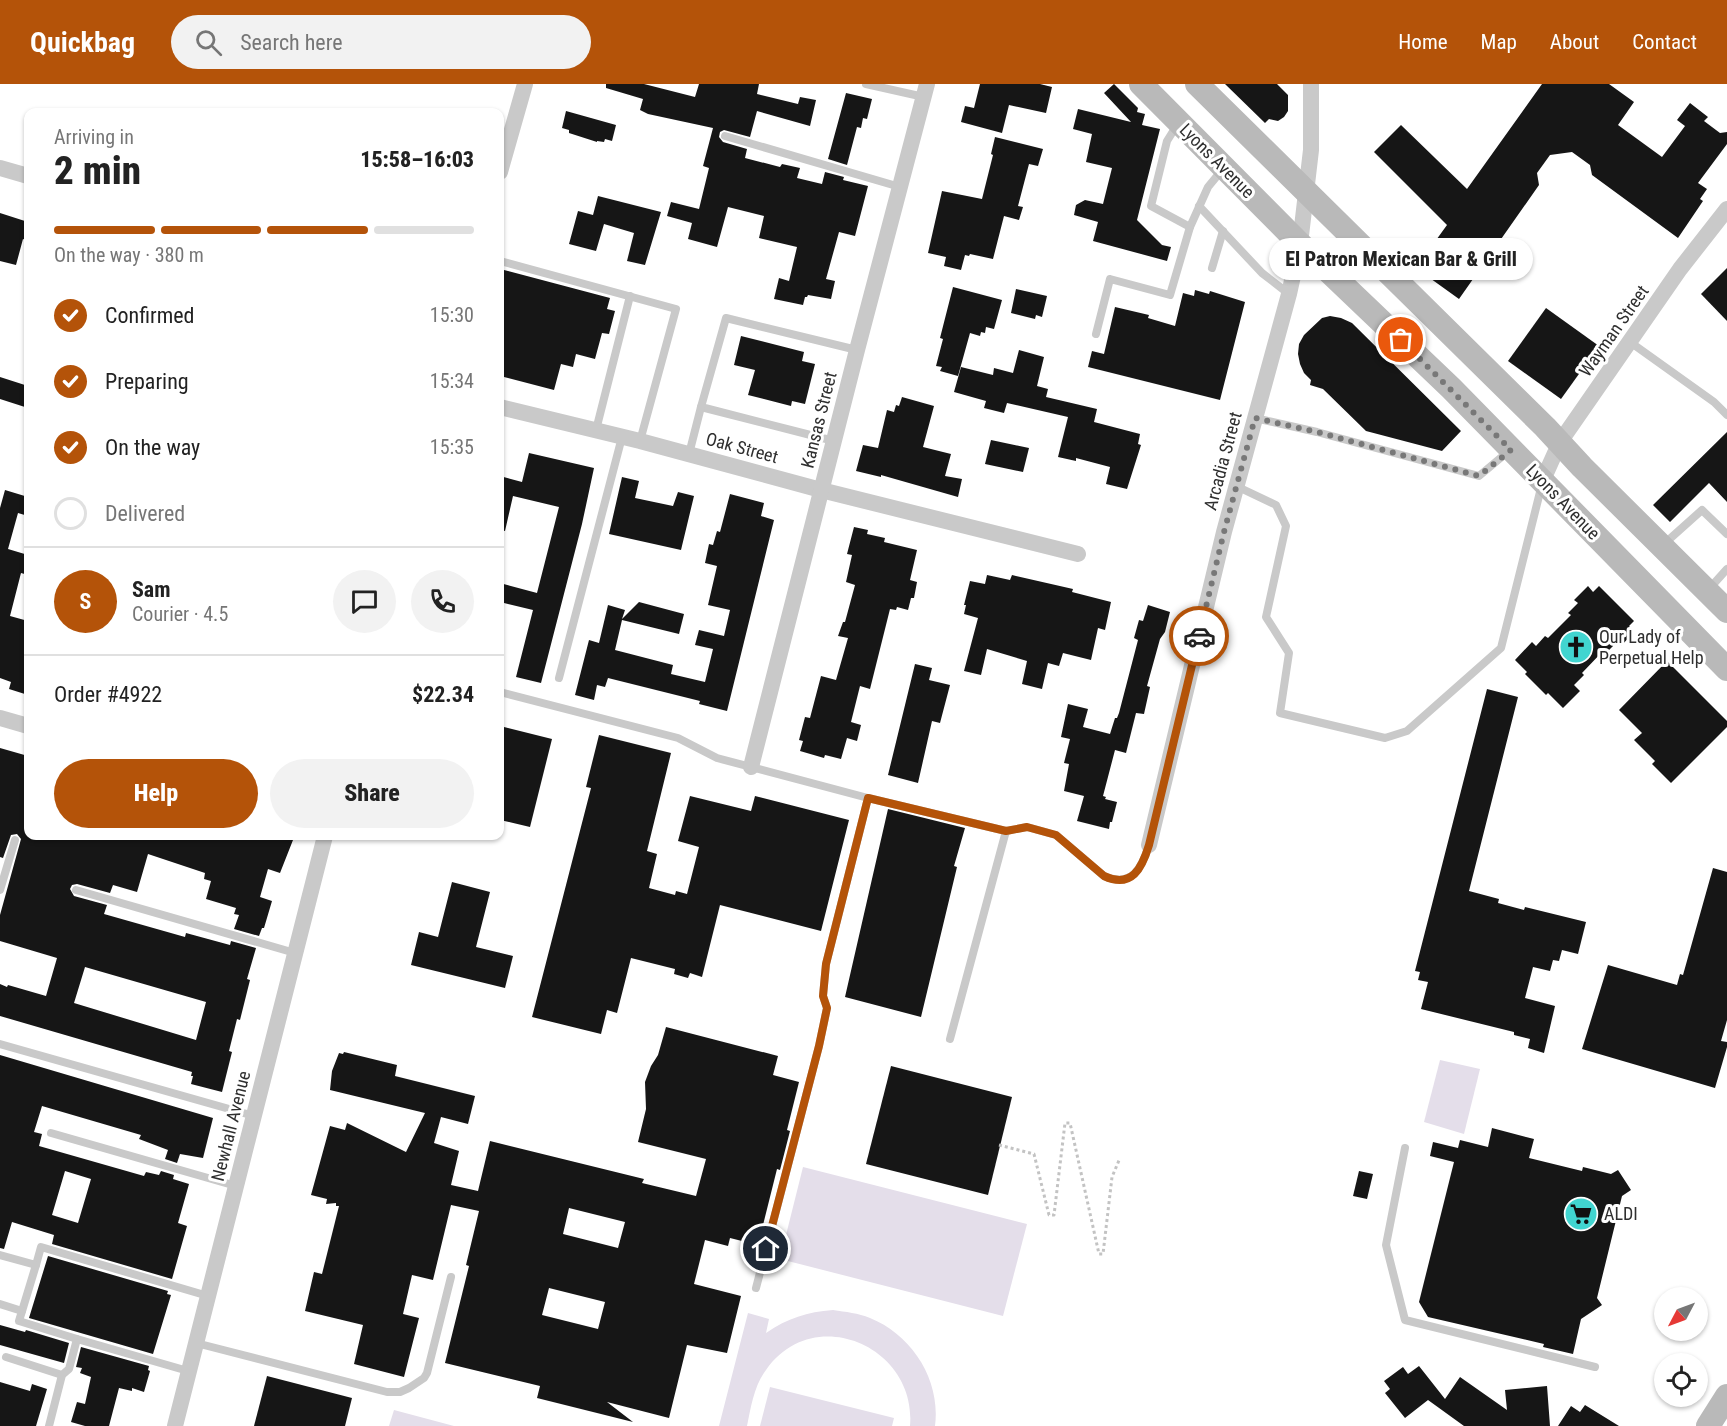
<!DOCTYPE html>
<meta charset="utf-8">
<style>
:root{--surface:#fff;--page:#f2f2f2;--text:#222;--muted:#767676;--line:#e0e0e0;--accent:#b45309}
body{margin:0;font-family:"Roboto Condensed",sans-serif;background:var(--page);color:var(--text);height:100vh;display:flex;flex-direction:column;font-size:22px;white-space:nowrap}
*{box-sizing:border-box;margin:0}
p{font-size:20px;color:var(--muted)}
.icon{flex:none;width:33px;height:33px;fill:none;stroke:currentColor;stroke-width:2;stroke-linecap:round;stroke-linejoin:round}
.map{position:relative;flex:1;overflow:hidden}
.details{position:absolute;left:24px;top:24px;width:480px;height:732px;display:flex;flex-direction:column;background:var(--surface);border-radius:12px;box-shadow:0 2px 4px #0004}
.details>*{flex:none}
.needle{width:39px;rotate:229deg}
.controls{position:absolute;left:1654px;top:1203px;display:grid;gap:12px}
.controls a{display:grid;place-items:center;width:54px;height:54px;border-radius:50%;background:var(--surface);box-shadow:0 2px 4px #0004;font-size:30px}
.pin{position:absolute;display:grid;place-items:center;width:51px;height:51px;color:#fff;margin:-26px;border:3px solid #fff;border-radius:50%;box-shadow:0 2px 6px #0007}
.courier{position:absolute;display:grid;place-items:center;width:60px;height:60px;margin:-30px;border:4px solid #b45309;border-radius:50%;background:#fff;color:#222;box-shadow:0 2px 8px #0007}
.bubble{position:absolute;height:42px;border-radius:21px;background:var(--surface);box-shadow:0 2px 4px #0004;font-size:20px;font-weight:800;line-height:42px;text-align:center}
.overview em{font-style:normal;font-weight:800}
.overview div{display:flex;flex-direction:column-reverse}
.overview{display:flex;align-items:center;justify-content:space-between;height:102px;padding:0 30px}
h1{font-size:39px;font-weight:800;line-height:45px}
.bar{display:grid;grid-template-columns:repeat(4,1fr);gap:9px 6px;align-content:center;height:72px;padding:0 30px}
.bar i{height:8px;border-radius:4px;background:var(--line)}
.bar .current{background:var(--accent)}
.bar p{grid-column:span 4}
.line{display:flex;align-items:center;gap:15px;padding:0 30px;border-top:2px solid var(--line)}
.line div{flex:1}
.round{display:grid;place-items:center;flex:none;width:63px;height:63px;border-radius:32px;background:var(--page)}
ol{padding:0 30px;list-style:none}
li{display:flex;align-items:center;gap:18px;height:66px}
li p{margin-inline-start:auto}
li .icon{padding:6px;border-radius:50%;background:var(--accent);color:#fff;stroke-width:4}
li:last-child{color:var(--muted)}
li i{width:33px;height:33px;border:3px solid var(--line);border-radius:50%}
.cta{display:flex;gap:12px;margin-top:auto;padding:12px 30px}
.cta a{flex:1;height:69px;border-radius:36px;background:var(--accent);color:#fff;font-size:24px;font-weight:800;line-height:69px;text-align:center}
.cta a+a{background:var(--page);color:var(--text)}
header{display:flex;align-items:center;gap:36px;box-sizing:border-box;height:84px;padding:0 30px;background:var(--accent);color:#fff}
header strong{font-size:28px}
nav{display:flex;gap:33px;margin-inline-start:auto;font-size:21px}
.search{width:420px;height:54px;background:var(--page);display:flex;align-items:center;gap:15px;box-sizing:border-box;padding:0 21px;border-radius:33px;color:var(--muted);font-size:22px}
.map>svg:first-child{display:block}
.green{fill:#e4deea}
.building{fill:#161616;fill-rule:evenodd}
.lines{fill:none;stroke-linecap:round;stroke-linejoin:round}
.path{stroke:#c3c3c3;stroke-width:3;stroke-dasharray:3 3;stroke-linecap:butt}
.lane{stroke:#c9c9c9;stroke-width:8}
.street{stroke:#c9c9c9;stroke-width:16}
.secondary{stroke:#b9b9b9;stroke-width:24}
.done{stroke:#787878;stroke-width:6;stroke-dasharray:0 10.8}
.route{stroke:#b45309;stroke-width:8}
.labels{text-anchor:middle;stroke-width:6;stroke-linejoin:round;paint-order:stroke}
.street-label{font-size:18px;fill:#2f2f2f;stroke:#fff}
.poi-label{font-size:18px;fill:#2f2f2f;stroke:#fff;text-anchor:start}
</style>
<header>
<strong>Quickbag</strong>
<div class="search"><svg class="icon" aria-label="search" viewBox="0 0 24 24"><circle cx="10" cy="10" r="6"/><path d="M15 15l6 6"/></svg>Search here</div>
<nav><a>Home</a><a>Map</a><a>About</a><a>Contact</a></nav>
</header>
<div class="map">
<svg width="1727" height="1342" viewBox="0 0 1727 1342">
<rect width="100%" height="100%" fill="#fff"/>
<g class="green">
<polygon points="1440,976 1480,985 1464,1050 1424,1038"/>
<polygon points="803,1083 1027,1140 1003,1232 780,1175"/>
<path d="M 833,1226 C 846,1228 858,1229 870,1234 C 912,1251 941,1296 935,1342 L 910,1342 C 917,1262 813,1218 766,1286 C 754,1302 751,1323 747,1342 L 719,1342 L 748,1229 L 769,1235 L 766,1249 C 788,1234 807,1228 833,1226 Z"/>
<polygon points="770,1303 894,1334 892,1342 760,1342"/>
<polygon points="394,1326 454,1342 389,1342"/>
</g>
<g class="building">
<polygon points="606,0 644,0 695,13 699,0 759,0 757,10 798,20 800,13 816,16 810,42 757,27 750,53 724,46 720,48 719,53 723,58 747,65 745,74 780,83 782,80 800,84 797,94 822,100 825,88 844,93 843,96 868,102 855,152 839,148 826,195 835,197 831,215 808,211 807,213 805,213 803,221 774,215 779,194 789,197 797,163 759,154 764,132 728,123 717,163 688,155 692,139 667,132 671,118 699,125 709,84 703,82 713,44 648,30 640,26 643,15 606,4"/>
<polygon points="980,0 1040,0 1052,3 1046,29 1009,21 1002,49 961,38 965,22 974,24"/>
<polygon points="1114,0 1138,24 1137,28 1145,30 1142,41 1160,45 1137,136 1162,161 1171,163 1167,177 1093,157 1098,138 1074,131 1076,121 1085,116 1103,120 1112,84 1086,78 1092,50 1073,45 1078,25 1131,38 1104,9"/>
<polygon points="1225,0 1277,0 1288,11 1288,27 1284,33 1278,37 1269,35 1265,39"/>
<polygon points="1542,0 1609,0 1634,18 1618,41 1662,73 1685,42 1677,36 1690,19 1708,33 1704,37 1720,49 1727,48 1727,60 1698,99 1707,105 1700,115 1703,117 1678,154 1592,91 1590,81 1572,68 1550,71 1537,89 1539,101 1459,215 1427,192 1429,189 1418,181 1447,141 1374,68 1401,41 1467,105"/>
<polygon points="846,9 872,15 867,35 863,34 861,44 857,43 847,81 828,75"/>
<polygon points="566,27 616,41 612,57 605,55 604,58 597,57 597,58 569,49 569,46 562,44"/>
<polygon points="995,53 1043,65 1038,82 1029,80 1018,122 1023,123 1019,136 1004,132 993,175 970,170 969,172 965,171 961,186 944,182 946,173 928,169 942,107 982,115 993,71 991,70"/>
<polygon points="598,112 661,128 645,181 627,177 634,149 604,140 596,167 569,160 578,127 593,131"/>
<polygon points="0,129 28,138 28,157 23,155 16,181 0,177"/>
<polygon points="1727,184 1727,237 1701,210"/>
<polygon points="504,186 610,214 607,225 615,227 609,250 602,249 595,275 576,270 573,283 561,280 554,306 500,292 500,203"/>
<polygon points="953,203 1002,216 994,245 986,243 985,249 981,248 980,252 970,249 958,292 940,287 942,283 936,282 943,255 940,254"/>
<polygon points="1016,205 1047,212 1042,233 1036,231 1035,235 1011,229"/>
<polygon points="1195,206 1209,210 1210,207 1245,218 1220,316 1088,283 1092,267 1104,270 1115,223 1149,231 1148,234 1175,242 1183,209 1194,212"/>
<polygon points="1546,224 1599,262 1561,315 1508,277"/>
<polygon points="1330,232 1341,234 1352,239 1461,347 1442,367 1366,347 1323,305 1310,301 1311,296 1304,289 1300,280 1298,270 1299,260 1304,251 1322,234"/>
<polygon points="741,252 804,268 802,277 815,280 805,320 792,317 791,322 748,311 755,286 734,281"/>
<polygon points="1019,266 1044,273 1037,302 1048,305 1046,313 1097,325 1094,338 1140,350 1138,360 1141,361 1127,405 1106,400 1110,383 1076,374 1076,377 1058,373 1068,333 1007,319 1004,329 984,324 986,317 954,308 961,283 993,291 994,284 1013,289"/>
<polygon points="0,293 28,302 28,324 0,315"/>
<polygon points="902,313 934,322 923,363 951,370 945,392 962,395 958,413 881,391 881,393 856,387 863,361 878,364 887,326 894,328 896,321 899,322"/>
<polygon points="1727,348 1727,418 1709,399 1670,438 1653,421"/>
<polygon points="991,356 1029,364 1023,388 985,380"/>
<polygon points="529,369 594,384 582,440 541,599 516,593 533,526 500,518 500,499 537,509 559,423 513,412 505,447 500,446 500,392 522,398"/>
<polygon points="622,393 639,397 635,414 673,422 678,408 694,412 681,466 609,450"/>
<polygon points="5,406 28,413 28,432 18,429 8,465 28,471 28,491 21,489 10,532 28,537 28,549 25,560 28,561 28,611 9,605 11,598 0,594 0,424"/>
<polygon points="730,410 764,419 761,432 774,436 727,627 699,620 700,617 608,594 605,603 597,601 594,616 575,611 589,556 599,559 608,521 625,526 622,535 639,518 684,530 679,550 622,536 615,566 673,581 671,590 705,598 713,565 695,561 699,546 724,552 730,526 708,521 717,482 705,479 709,460 713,461 717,447 720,448"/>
<polygon points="854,443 868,446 867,450 885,454 884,458 917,466 910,496 917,498 914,514 911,514 908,526 897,523 896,526 890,525 870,605 860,602 851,638 861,641 857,657 847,654 841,675 825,671 824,674 800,667 803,657 799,656 805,633 810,634 821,592 836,596 848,554 838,552 843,538 845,538 855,501 846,498 852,471 847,470"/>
<polygon points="987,491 1010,496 1012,491 1073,505 1072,508 1111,518 1105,546 1098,544 1091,576 1063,569 1059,582 1048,579 1042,605 1022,600 1027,577 987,565 981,591 964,587 978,534 964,530 966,521 964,521 970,497 985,500"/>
<polygon points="1588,502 1593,508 1599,502 1634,537 1629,542 1634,548 1621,562 1617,558 1607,568 1604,566 1582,589 1584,591 1574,601 1580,607 1563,624 1548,609 1546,611 1525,590 1527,588 1515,576 1532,558 1536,562 1545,552 1548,554 1571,531 1568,529 1578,519 1574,516"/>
<polygon points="1148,521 1170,528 1165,548 1160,555 1147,602 1150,603 1144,630 1136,629 1126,669 1115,666 1103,712 1106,713 1105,715 1117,718 1112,738 1110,738 1109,745 1077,737 1084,712 1064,707 1069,680 1064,679 1070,655 1061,653 1068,620 1088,625 1083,643 1110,650 1115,634 1117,634 1119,629 1138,556 1134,554 1139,536 1143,537"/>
<polygon points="1667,577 1727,637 1727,643 1671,699 1652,680 1655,677 1634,656 1642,649 1619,626"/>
<polygon points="915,580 932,584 929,596 950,601 940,639 932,637 918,699 888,691"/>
<polygon points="1487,605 1518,613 1469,807 1499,815 1498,819 1524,826 1525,823 1586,838 1578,870 1562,866 1559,877 1553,876 1550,887 1533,883 1525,914 1555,922 1544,969 1528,964 1530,955 1514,951 1514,948 1421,925 1428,898 1418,896 1420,888 1415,887"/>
<polygon points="500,642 552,655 530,743 500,736 500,701 504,682 500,681"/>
<polygon points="599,651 671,669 647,767 657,770 649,804 675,811 676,807 687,810 699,763 678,757 690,712 751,727 755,712 849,736 821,847 720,821 702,893 690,889 688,894 674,890 675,885 631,874 617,929 607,926 601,950 532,933 591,704 586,703"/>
<path d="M 0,664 L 28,672 L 28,752 L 280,752 L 293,756 L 280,789 L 268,785 L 260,813 L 272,817 L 264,844 L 262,844 L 259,852 L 234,845 L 239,831 L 234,830 L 236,824 L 206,815 L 211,797 L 204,795 L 205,789 L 148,770 L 137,808 L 113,801 L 110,809 L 77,800 L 72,801 L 70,805 L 74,812 L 107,821 L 104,830 L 185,853 L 186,849 L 230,861 L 231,857 L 256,864 L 247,895 L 250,896 L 240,936 L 237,935 L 229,967 L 232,968 L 222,1008 L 191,1000 L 193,992 L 191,992 L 192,988 L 0,932 L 0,900 L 7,903 L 8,901 L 46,912 L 57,874 L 0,857 L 0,831 L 21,755 L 17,750 L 11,751 L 3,774 L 0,773 ZM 85,883 L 206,918 L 196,956 L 74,919 Z"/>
<polygon points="888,725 965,744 954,782 957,783 921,933 845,913"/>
<polygon points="1713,784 1727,788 1727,936 1721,957 1727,958 1727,963 1715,1004 1582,965 1608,881 1677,901 1680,890 1683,891"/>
<polygon points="452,798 490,808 476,863 513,872 505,904 411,881 419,848 438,853"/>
<path d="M 666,943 L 778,972 L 773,991 L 799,998 L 787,1046 L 790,1047 L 780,1086 L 777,1085 L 758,1161 L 730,1154 L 728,1162 L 705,1156 L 694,1200 L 741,1212 L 727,1269 L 687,1261 L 669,1334 L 607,1318 L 633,1338 L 537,1314 L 540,1302 L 445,1279 L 469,1182 L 466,1181 L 479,1127 L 451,1121 L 433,1196 L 412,1191 L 403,1230 L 419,1234 L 404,1293 L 354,1280 L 363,1241 L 305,1227 L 314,1188 L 322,1190 L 339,1122 L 336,1122 L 336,1119 L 326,1120 L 327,1115 L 311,1111 L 330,1042 L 345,1046 L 347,1039 L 406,1068 L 425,1029 L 330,1006 L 332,987 L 339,969 L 343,970 L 344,968 L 397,981 L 395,992 L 475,1012 L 468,1040 L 441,1033 L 434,1059 L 459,1067 L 451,1101 L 478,1107 L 490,1057 L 644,1095 L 642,1099 L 696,1112 L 706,1075 L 638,1058 L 646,1025 L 645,998 L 651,982 L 658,971 ZM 569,1124 L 625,1138 L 618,1164 L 563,1150 ZM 549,1204 L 605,1218 L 598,1245 L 542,1231 Z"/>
<path d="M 0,971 L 213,1034 L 203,1074 L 180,1070 L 177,1079 L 165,1075 L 168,1066 L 139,1055 L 141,1051 L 42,1022 L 34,1048 L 42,1050 L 39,1062 L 144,1092 L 146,1088 L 159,1091 L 161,1087 L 174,1091 L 173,1095 L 189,1100 L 178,1139 L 187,1142 L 172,1195 L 52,1160 L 54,1151 L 12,1138 L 4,1165 L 0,1164 ZM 65,1087 L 91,1095 L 78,1139 L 52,1131 Z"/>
<polygon points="891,982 1012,1013 988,1111 866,1080"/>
<polygon points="1492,1044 1534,1055 1529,1074 1582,1087 1583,1083 1611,1090 1618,1086 1631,1106 1622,1112 1597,1214 1602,1221 1581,1235 1573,1270 1543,1263 1544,1260 1428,1233 1419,1218 1454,1078 1430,1072 1433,1058 1458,1064 1460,1056 1488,1063"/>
<polygon points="1359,1087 1373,1090 1367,1115 1353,1112"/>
<polygon points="48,1172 168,1207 167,1210 171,1211 153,1270 29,1234"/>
<polygon points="0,1241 25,1248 26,1246 69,1259 64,1279 0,1261"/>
<polygon points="81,1263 149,1282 148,1286 150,1287 144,1308 132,1304 132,1307 119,1304 109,1342 85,1342 71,1338 77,1318 85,1320 91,1293 80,1289 82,1284 76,1283"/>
<polygon points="1419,1282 1445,1315 1460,1293 1507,1326 1505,1306 1547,1302 1550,1342 1464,1342 1428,1316 1405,1334 1385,1309 1390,1305 1384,1297 1403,1283 1408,1290"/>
<polygon points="267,1292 352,1314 345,1342 254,1342"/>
<polygon points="0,1298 30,1307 32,1300 47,1305 36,1342 0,1342"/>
<polygon points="1585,1321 1619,1342 1558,1342 1571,1322 1580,1328"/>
</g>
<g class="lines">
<polyline class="path" points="999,1061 1034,1070 1049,1131 1054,1131 1065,1039 1070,1039 1099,1170 1103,1170 1112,1093 1120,1074"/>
<g class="lane">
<polyline points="866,0 924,13"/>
<polyline points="725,52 900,103"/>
<polyline points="1199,122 1262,189 1289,210"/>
<polyline points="1190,143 1208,103 1222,86"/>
<polyline points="500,177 676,225 640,357"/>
<polyline points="1212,184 1223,147"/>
<polyline points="1096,250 1110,195 1170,211 1190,143 1151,122 1167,57 1177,41"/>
<polyline points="1630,258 1714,318 1727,331"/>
<polyline points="1255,334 1317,348 1479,392 1510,366"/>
<polyline points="596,346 630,212"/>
<polyline points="834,357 701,323 726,234 857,266"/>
<polyline points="689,370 701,323"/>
<polyline points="1236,402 1276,421 1286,442 1266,533 1289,569 1280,629 1385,654 1407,647 1501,564 1542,400"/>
<polyline points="1664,460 1702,426 1727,450"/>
<polyline points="1709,505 1727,485"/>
<polyline points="559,594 622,353"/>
<path d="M 500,608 L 678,654 L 717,674 L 868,714 L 1006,747 L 1027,743 L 1056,751 L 1104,792 C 1132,804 1142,784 1149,761"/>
<polyline points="0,806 15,756"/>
<polyline points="76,806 295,869"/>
<polyline points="950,955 1006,747"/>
<polyline points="0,960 254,1032"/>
<polyline points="51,1049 236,1102"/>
<polyline points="1405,1064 1386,1161 1405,1236 1595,1283"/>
<polyline points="0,1171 36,1181 41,1163 208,1212"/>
<polyline points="36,1181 19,1237 77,1255"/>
<polyline points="756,1204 819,962 827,924 823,912 826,880 868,714"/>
<polyline points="0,1220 22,1227"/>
<polyline points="196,1259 387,1308 400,1308 409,1304 424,1294 427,1289 451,1193"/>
<polyline points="6,1273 62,1291"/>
<polyline points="49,1342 62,1291 69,1285 77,1255 188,1287"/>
</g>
<g class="street">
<polyline points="0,84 28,92"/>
<polyline points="500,88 525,0"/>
<polyline points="500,323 640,357 821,406 1078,470"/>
<polyline points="1542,398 1560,358 1680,185 1727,125"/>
<polyline points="0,634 28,642"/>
<polyline points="751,683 857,266 927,0"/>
<polyline points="1149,761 1224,448 1289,210 1300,160 1311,66 1311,0"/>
<polyline points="175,1342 325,752"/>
</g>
<g class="secondary">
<polyline points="1141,0 1300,160 1451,304 1727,585"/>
<polyline points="1197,0 1545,343 1582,383 1727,527"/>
<polyline points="1708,1342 1727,1312"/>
</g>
</g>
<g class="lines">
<polyline class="done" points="1199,552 1224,448 1255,334 1317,348 1479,392 1511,366 1401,256"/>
<path class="route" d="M 766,1165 L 819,962 L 827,924 L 823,912 L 826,880 L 868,714 L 1006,747 L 1027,743 L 1056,751 L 1104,792 C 1132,805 1142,784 1149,761 L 1199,552"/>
</g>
<defs>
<g id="church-disc" transform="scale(1.725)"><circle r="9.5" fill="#41d5d0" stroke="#fff"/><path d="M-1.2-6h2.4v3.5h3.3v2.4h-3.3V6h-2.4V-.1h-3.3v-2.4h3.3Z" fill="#111"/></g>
<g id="supermarket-disc" transform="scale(1.725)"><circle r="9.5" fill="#41d5d0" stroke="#fff"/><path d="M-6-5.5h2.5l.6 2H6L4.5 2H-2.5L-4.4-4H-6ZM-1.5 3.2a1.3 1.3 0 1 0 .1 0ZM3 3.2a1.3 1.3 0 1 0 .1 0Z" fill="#111"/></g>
</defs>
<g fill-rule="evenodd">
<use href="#church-disc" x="1576" y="563"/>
<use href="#supermarket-disc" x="1581" y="1130"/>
</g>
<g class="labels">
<g class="street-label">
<text transform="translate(1217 77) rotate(45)" y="6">Lyons Avenue</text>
<text transform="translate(1614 247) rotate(-55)" y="6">Wayman Street</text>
<text transform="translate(819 336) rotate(-76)" y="6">Kansas Street</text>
<text transform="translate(742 364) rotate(15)" y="6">Oak Street</text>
<text transform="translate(1223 377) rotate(-75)" y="6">Arcadia Street</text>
<text transform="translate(1563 418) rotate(46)" y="6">Lyons Avenue</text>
<text transform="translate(231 1042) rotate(-76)" y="6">Newhall Avenue</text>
</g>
<g class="poi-label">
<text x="1599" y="559">Our Lady of<tspan x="1599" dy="21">Perpetual Help</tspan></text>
<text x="1604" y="1136">ALDI</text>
</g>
</g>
</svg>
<div class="controls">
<a><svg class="needle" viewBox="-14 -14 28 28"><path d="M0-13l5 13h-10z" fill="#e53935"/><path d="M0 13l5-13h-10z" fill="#767676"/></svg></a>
<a><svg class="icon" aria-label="locate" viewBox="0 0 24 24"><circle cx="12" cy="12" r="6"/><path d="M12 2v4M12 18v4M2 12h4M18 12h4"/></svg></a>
</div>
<div class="pin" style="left:1401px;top:256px;background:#ea580c"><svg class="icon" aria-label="bag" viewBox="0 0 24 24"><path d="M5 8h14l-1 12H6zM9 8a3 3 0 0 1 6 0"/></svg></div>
<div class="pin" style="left:766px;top:1165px;background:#1f2937"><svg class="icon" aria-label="home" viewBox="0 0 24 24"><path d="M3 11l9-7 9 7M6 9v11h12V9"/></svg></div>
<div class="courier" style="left:1199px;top:552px"><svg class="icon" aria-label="car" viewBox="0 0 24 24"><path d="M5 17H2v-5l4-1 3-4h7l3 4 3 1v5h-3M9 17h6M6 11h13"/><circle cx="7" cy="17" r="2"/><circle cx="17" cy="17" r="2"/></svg></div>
<div class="bubble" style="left:1269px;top:154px;width:264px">El Patron Mexican Bar &amp; Grill</div>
<section class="details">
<div class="overview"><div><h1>2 min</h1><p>Arriving in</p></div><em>15:58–16:03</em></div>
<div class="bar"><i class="current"></i><i class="current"></i><i class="current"></i><i></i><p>On the way · 380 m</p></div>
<ol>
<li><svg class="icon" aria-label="check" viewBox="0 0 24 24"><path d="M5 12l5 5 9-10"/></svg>Confirmed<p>15:30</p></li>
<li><svg class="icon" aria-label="check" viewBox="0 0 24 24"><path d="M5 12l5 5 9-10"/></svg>Preparing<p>15:34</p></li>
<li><svg class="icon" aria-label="check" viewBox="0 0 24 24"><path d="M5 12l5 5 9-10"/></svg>On the way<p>15:35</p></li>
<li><i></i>Delivered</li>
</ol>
<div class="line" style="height:108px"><b class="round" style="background:var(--accent);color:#fff">S</b><div><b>Sam</b><p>Courier · 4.5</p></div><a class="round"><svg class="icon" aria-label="chat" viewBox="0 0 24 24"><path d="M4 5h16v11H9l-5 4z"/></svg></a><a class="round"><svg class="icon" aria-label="phone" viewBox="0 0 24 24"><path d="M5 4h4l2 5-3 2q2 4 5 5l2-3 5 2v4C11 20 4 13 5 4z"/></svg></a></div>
<div class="line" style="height:78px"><div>Order #4922</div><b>$22.34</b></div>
<div class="cta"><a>Help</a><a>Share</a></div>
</section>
</div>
